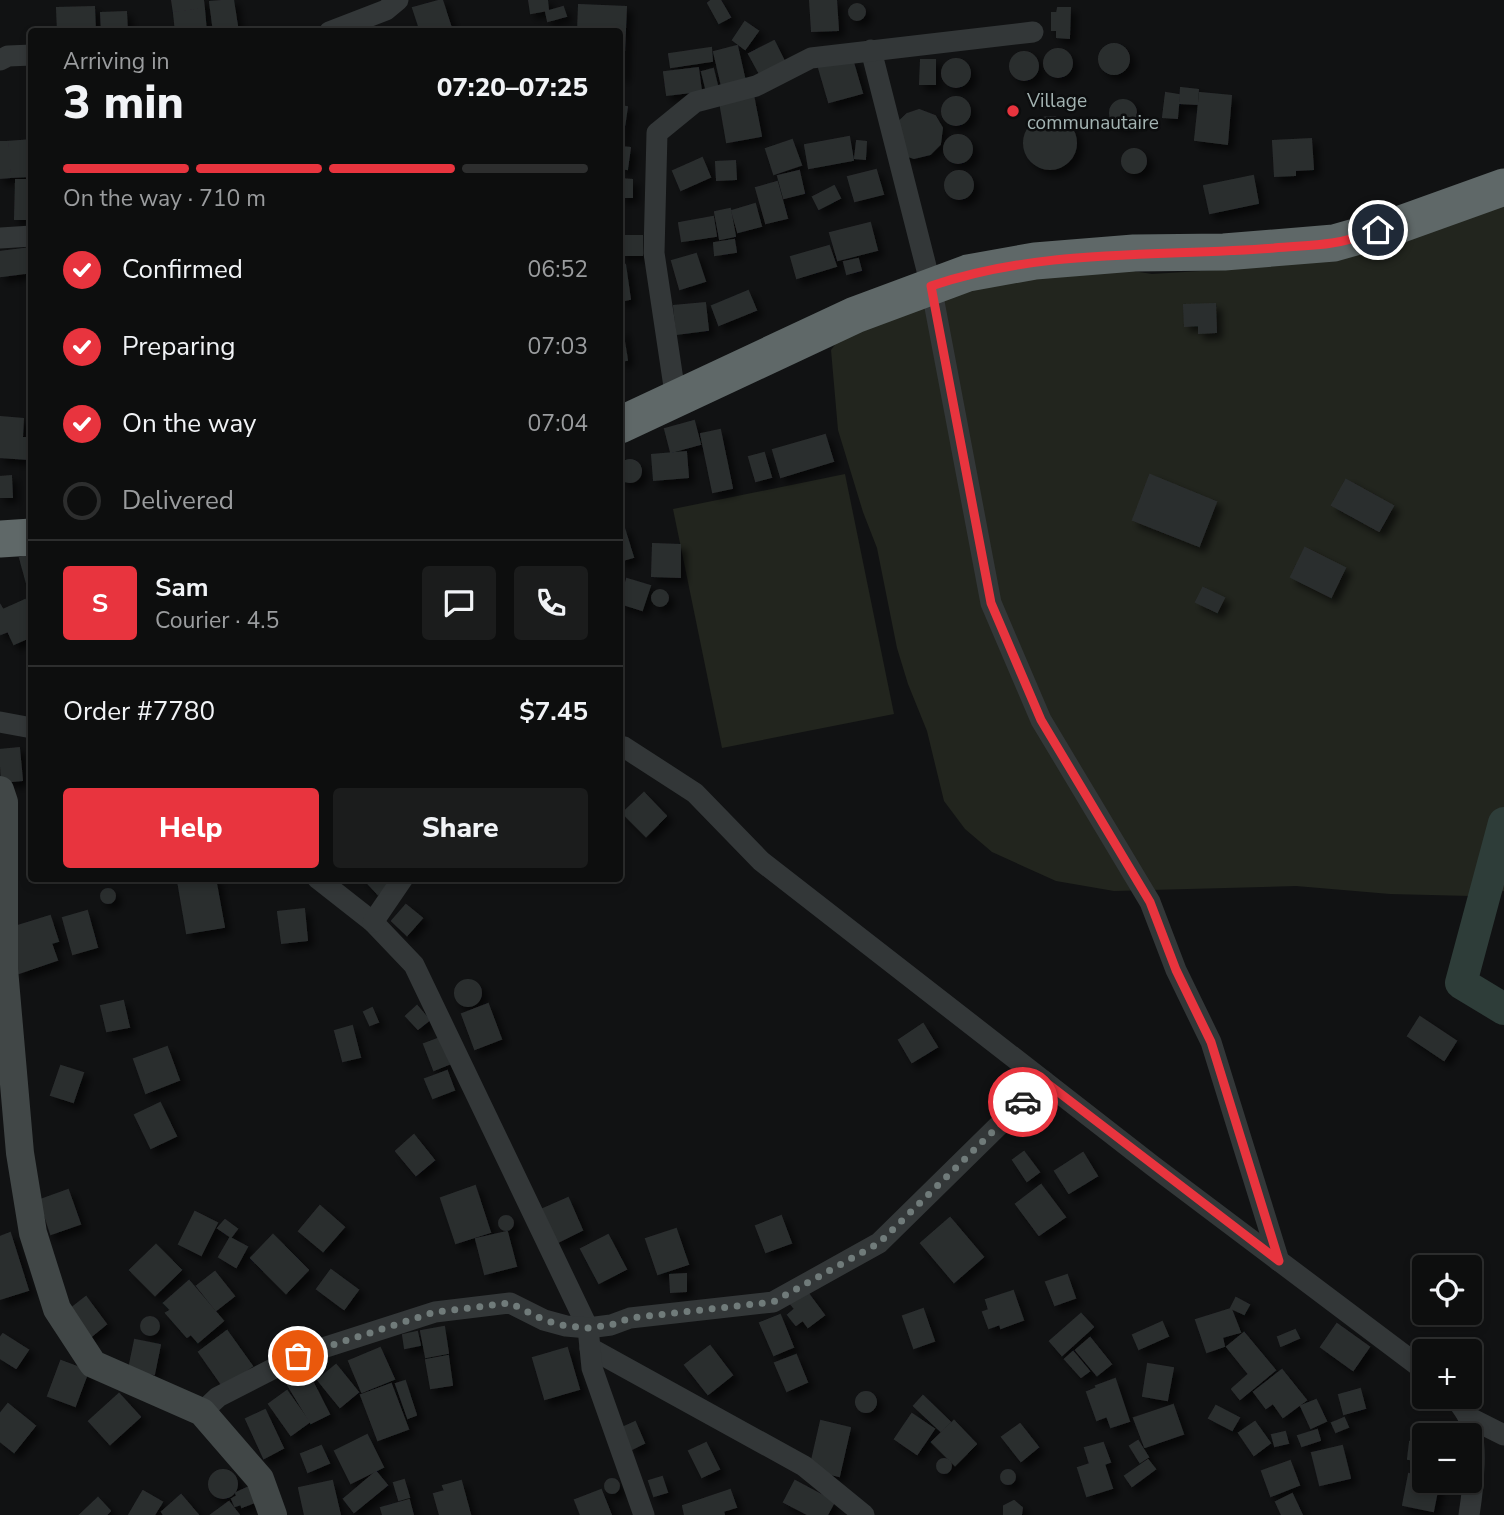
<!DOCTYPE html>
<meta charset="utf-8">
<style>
:root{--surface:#0d0e0e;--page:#1b1c1c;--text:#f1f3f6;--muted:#9a9c9e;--line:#2d2e2e;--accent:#e8343e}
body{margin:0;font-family:"Nunito Sans",sans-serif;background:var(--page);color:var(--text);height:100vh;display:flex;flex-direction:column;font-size:26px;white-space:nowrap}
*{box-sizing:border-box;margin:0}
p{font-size:23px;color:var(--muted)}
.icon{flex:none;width:38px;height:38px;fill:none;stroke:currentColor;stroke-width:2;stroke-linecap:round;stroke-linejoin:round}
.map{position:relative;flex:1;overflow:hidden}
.panel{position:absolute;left:28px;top:28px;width:595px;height:854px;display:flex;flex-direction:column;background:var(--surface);border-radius:7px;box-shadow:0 4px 10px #0003,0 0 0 2px var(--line)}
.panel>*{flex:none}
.buttons{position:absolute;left:1412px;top:1255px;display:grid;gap:14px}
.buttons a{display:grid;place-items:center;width:70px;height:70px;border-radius:7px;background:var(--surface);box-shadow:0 4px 10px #0003,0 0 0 2px var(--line);font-size:35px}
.pin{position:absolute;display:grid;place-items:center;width:60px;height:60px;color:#fff;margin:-30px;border:4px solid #fff;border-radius:50%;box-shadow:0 2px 7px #0007}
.courier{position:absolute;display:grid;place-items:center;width:70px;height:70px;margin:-35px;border:5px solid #e8343e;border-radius:50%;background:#fff;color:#222;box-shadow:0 2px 9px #0007}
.overview em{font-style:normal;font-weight:800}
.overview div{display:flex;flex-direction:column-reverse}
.overview{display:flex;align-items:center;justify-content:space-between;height:119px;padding:0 35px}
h1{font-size:46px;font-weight:800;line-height:52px}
.bar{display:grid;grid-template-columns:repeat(4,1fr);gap:10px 7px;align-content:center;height:84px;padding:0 35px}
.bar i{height:9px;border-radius:5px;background:var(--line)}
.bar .on{background:var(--accent)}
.bar p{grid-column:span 4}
.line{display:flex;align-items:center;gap:18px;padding:0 35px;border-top:2px solid var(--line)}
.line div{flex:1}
.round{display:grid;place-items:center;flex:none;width:74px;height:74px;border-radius:7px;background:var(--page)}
ol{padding:0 35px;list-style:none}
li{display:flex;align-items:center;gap:21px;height:77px}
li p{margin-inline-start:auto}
li .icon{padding:7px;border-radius:50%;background:var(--accent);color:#fff;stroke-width:4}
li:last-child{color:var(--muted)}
li i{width:38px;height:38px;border:4px solid var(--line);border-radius:50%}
.cta{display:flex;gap:14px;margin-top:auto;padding:14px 35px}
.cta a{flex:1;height:80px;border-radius:7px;background:var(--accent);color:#fff;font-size:28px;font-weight:800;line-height:80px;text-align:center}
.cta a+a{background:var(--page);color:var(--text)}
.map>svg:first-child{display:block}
.green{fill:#22251e}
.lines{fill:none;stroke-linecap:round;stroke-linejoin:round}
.river{stroke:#2e3d39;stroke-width:32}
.building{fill:#2c2e2f;stroke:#2b2e2f;stroke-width:2;filter:url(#shadow)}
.street{stroke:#333738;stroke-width:21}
.secondary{stroke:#414747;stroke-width:28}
.highway{stroke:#5f6868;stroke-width:37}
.done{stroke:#707b7a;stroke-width:7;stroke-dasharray:0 12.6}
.route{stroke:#e8343e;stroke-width:9}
.poi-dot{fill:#e8343e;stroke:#0c0d0e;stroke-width:2.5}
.labels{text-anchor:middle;stroke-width:5;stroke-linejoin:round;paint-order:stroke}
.poi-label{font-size:19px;fill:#a3b3b2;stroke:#0c0d0e;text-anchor:start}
</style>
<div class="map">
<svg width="1504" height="1515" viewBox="0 0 1504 1515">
<defs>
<filter id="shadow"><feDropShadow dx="5.5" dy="5.5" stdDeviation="3.5" flood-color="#0009"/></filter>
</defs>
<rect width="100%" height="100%" fill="#111213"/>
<g class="green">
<polygon points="1504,193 1504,891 1471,896 1390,894 1296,886 1114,891 1056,881 992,852 965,829 944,801 927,731 908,684 897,648 877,548 863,512 838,430 831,350 855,318 898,295 1095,265 1152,274 1216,270"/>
<polygon points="845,474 894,714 722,748 673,509"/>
</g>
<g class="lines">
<polyline class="river" points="1504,823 1461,983 1504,1009"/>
</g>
<g class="building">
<polygon points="172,0 203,0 204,9 174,13"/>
<polygon points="233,0 238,32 214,32 210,2"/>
<polygon points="442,0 452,31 421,32 413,8"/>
<polygon points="529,0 547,0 548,10 531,13"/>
<polygon points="712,0 720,0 730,17 719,23 708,3"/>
<polygon points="810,0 836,0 838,30 812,31"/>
<circle cx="857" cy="12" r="8"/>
<polygon points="579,5 626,7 623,76 620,76 620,32 578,32"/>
<polygon points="94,7 95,32 58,32 57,8"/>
<polygon points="563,7 566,16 548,21 546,12"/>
<polygon points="1058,8 1070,8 1069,38 1057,37 1057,30 1052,30 1052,13 1057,13"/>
<polygon points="204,9 206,32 176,32 174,13"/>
<polygon points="126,12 127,32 102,32 101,13"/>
<polygon points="745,22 758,31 745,49 733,40"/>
<polygon points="774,41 785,63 761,76 749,54"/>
<circle cx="1114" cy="59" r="15"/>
<polygon points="737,46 745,81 722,86 714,52"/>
<polygon points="711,48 712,61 671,67 669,54"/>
<circle cx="1058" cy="63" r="14"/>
<circle cx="1024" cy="66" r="14"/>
<polygon points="852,59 862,93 829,102 819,68"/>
<circle cx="956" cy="73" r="14"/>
<polygon points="921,60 935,60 935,84 920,84"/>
<polygon points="698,68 701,91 667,95 664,72"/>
<polygon points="713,69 717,85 706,88 702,72"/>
<polygon points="1181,88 1198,90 1197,104 1180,103"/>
<polygon points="1166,93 1179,95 1177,118 1163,117"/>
<polygon points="1200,93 1231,96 1227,144 1195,140"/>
<polygon points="753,95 761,136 727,142 720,102"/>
<circle cx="956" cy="111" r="14"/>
<circle cx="1123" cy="113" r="13"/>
<polygon points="620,106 627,107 621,147 620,146"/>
<polygon points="919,110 935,116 942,128 940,144 930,154 914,158 899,153 900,121 907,114"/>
<circle cx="1050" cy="143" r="26"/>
<circle cx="958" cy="149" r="14"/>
<polygon points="849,137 853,160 809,168 805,145"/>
<polygon points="1311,139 1313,169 1295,170 1295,175 1275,176 1273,141"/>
<polygon points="32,140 32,176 10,177 7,142"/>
<polygon points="792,140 801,165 774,174 766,149"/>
<polygon points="857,141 866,142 865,159 855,158"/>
<polygon points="0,142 7,142 10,177 0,178"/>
<polygon points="620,147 630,148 627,169 620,168"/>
<circle cx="1134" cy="161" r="12"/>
<polygon points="702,158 710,177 681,190 673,171"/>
<polygon points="735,161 736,179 717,180 716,162"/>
<polygon points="876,170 883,194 855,201 848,177"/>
<polygon points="799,171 804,193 784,198 778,176"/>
<circle cx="959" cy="185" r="14"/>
<polygon points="1253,176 1258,203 1210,213 1204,186"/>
<polygon points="620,179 632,180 632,197 620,197"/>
<polygon points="16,180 32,180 32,219 15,219"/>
<polygon points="777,182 787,218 766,223 756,188"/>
<polygon points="834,186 840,198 819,209 813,197"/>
<polygon points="755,204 761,226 738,232 732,211"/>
<polygon points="730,209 735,236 720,239 715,212"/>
<polygon points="713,217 716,236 682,241 679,223"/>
<polygon points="870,223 877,250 838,260 830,233"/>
<rect x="620" y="236" width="22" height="19"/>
<polygon points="734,240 736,252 715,255 714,243"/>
<polygon points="829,246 836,266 797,278 791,257"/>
<polygon points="32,248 32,272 1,276 0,252"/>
<polygon points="696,254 705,281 680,289 672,261"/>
<polygon points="858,259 861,270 847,274 844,262"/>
<polygon points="625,265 630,299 620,301 620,266"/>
<polygon points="748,291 756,310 719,325 712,306"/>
<polygon points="705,303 708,330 677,334 674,306"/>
<polygon points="1215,304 1216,332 1199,333 1199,325 1185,326 1184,305"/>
<polygon points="620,330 622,330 627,360 620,361"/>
<polygon points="0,417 23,419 22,438 29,438 28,459 0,457"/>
<polygon points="694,421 700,444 671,452 665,429"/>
<polygon points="720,430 732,488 713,492 701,434"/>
<polygon points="825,435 833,461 781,477 773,450"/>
<polygon points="686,452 688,477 654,480 652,455"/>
<polygon points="764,453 771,477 756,481 749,457"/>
<circle cx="630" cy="471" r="11"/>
<polygon points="1150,475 1216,502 1199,546 1133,520"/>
<polygon points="11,476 12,497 0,497 0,477"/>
<polygon points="1346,480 1393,506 1379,531 1332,505"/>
<polygon points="624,528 633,557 620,561 620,529"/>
<polygon points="653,544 680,545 680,577 652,576"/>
<polygon points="1305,548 1345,568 1331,597 1291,577"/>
<polygon points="32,555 32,598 31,598 20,558"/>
<polygon points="627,579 650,586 642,610 620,603"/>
<polygon points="1203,588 1224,598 1217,612 1196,602"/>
<circle cx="660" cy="598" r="8"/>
<polygon points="25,600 32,615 32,636 14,644 8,631 1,634 0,631 0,605 3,610"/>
<polygon points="19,748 22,780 2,782 0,750"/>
<polygon points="644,793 666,816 646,836 623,813"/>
<polygon points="196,878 215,878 224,927 187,933 178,881"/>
<polygon points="363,878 395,878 378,894"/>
<circle cx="108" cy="896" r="7"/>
<polygon points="406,905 422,918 407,935 392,921"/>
<polygon points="304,909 307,940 282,943 278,912"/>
<polygon points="87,911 97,947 73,954 63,918"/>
<polygon points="50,916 58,941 51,943 57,960 19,973 5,930"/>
<circle cx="468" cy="993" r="13"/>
<polygon points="123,1001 129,1027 107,1031 101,1006"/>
<polygon points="488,1004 501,1039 475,1049 462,1014"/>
<polygon points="417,1006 429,1020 418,1029 406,1016"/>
<polygon points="372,1008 378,1022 370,1025 364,1012"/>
<polygon points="1420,1017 1456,1041 1444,1060 1408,1036"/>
<polygon points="923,1024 937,1047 912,1062 899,1040"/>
<polygon points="352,1026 360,1057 343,1061 335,1031"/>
<polygon points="440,1038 449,1064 434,1070 424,1044"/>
<polygon points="167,1047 179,1080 146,1093 134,1059"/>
<polygon points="61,1066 83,1073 73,1102 51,1095"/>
<polygon points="447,1071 454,1090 433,1098 425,1079"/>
<polygon points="160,1103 176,1136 151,1148 135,1115"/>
<polygon points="414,1135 434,1160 416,1175 396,1151"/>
<polygon points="1024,1152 1039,1172 1027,1181 1013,1160"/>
<polygon points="1083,1153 1097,1176 1069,1193 1055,1171"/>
<polygon points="1041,1185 1065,1217 1039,1235 1016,1204"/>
<polygon points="475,1186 490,1232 456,1243 441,1198"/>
<polygon points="68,1190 80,1224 51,1234 40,1200"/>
<polygon points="568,1198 582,1230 558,1242 543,1209"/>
<polygon points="320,1206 344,1227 323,1251 299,1231"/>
<polygon points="195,1212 217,1223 201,1255 179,1244"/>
<polygon points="781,1216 791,1243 766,1252 756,1226"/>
<circle cx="506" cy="1223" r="7"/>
<polygon points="950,1218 983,1257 954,1282 921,1243"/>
<polygon points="225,1220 237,1229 231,1237 218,1228"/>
<polygon points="676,1229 688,1264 658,1274 646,1239"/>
<polygon points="507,1232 516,1266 485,1274 476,1239"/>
<polygon points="10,1233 28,1290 0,1299 0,1237"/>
<polygon points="273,1235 308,1270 286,1293 251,1258"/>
<polygon points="608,1235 626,1269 599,1283 581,1249"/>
<polygon points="230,1238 247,1247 236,1267 219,1257"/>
<polygon points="156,1245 181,1270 155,1295 130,1270"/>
<polygon points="331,1270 358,1290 344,1309 317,1289"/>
<polygon points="215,1272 234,1296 216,1310 197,1286"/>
<polygon points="686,1274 686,1291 671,1292 670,1275"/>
<polygon points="1067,1275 1075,1298 1055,1305 1046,1282"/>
<polygon points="189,1281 223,1321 198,1342 191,1334 187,1337 166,1313 171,1310 164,1303"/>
<polygon points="1013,1291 1023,1320 1001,1328 1000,1324 989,1328 983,1312 989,1310 986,1300"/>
<polygon points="807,1292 824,1315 808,1327 803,1320 796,1325 788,1315 795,1309 791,1304"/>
<polygon points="86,1297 106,1324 84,1342 63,1315"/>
<polygon points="1236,1298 1249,1305 1244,1314 1231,1308"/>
<polygon points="923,1309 934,1341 914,1348 903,1316"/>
<polygon points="1231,1309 1240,1332 1222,1337 1224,1346 1207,1352 1196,1320"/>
<polygon points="1081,1314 1093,1327 1062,1355 1050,1341"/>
<polygon points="780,1315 793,1347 774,1355 760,1323"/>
<circle cx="150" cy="1326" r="9"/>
<polygon points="1162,1322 1168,1336 1139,1349 1133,1335"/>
<polygon points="1337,1324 1369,1347 1353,1370 1321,1347"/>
<polygon points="444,1327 448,1353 426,1357 421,1331"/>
<polygon points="1295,1330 1299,1338 1281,1346 1278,1337"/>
<polygon points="227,1331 252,1366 223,1386 199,1352"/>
<polygon points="417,1332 420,1345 405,1348 403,1335"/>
<polygon points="1244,1333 1275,1370 1240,1399 1232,1389 1249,1374 1227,1347"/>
<polygon points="3,1334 28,1350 16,1368 0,1358 0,1338"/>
<polygon points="1090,1338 1111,1364 1097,1375 1076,1350"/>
<polygon points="135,1340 160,1345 154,1374 129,1369"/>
<polygon points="710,1346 732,1375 708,1394 685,1365"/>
<polygon points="380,1348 394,1379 362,1392 349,1361"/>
<polygon points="567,1348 579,1389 545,1399 533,1358"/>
<polygon points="1073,1352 1089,1371 1081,1377 1065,1359"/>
<polygon points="796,1355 807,1382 787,1391 775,1363"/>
<polygon points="448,1356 452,1385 431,1388 426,1360"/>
<polygon points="61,1361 88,1371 75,1406 48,1396"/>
<polygon points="1148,1364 1173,1368 1167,1400 1143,1396"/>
<polygon points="336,1365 358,1392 340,1407 318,1380"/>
<polygon points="1282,1370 1306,1400 1283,1417 1273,1403 1266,1408 1254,1392"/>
<polygon points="309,1375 329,1414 311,1423 288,1385"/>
<polygon points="1115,1379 1129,1421 1111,1427 1107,1416 1097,1420 1087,1392 1097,1388 1096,1386"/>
<polygon points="405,1381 416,1415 408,1418 396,1384"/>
<polygon points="391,1384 408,1429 378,1440 361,1395"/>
<polygon points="1360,1389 1365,1408 1344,1414 1339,1395"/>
<polygon points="287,1391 309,1422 291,1435 269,1404"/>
<circle cx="866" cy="1402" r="10"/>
<polygon points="119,1394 140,1417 110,1444 89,1421"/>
<polygon points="923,1396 950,1422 941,1431 914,1406"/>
<polygon points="1316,1400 1326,1421 1311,1428 1301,1406"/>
<polygon points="8,1404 35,1426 14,1452 0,1441 0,1414"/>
<polygon points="1173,1405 1183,1434 1145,1447 1134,1418"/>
<polygon points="1216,1406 1239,1418 1232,1430 1209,1418"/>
<polygon points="265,1410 283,1448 264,1458 246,1419"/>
<polygon points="912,1414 934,1429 917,1454 895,1439"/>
<polygon points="1344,1418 1348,1427 1336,1432 1332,1423"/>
<polygon points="821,1421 850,1428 839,1476 810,1469"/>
<polygon points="954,1421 976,1444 955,1465 932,1442"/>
<polygon points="635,1422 644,1443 632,1449 622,1428"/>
<polygon points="1255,1422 1270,1443 1254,1455 1239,1433"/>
<polygon points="1020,1424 1038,1447 1021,1461 1002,1437"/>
<polygon points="1317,1430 1320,1440 1302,1446 1298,1436"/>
<polygon points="1285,1432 1288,1443 1275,1446 1272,1435"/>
<polygon points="1421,1434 1428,1435 1424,1435 1424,1471 1413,1469 1414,1460 1408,1459 1410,1442 1420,1444"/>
<polygon points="367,1435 383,1467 351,1483 335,1451"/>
<polygon points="1138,1441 1148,1457 1140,1462 1130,1446"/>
<polygon points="706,1443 719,1469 702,1477 689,1451"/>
<polygon points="1103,1443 1110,1462 1104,1464 1112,1488 1087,1496 1078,1468 1090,1464 1085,1448"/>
<polygon points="321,1446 329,1463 308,1472 301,1454"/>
<polygon points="1342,1446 1350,1478 1320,1485 1312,1453"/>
<circle cx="944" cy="1466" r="7"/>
<polygon points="1148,1460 1155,1469 1132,1486 1125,1476"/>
<polygon points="1290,1461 1299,1485 1271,1496 1262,1471"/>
<circle cx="223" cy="1484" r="14"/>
<circle cx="1008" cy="1477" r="7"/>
<polygon points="376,1472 387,1485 354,1512 344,1499"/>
<polygon points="1409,1474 1424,1478 1424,1480 1439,1481 1433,1511 1403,1505"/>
<polygon points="662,1477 667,1492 654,1496 649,1481"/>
<circle cx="612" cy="1486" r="7"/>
<polygon points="404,1480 409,1497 399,1500 394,1483"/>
<polygon points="332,1481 340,1515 305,1515 299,1488"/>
<polygon points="461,1481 470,1514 440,1515 434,1494 445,1491 443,1486"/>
<polygon points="795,1481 834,1502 827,1515 809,1515 784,1502"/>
<polygon points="249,1487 255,1502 242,1507 241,1504 235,1506 232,1499 237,1496 236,1493"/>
<polygon points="601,1490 611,1515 581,1515 575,1500"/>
<polygon points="730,1490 736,1507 723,1511 724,1515 685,1515 683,1506"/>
<polygon points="143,1491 162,1502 154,1515 129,1515"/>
<polygon points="1292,1494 1302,1515 1282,1515 1276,1502"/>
<polygon points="181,1495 198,1515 164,1515 162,1512"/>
<polygon points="98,1498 110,1511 106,1515 80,1515"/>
<polygon points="409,1500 413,1515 383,1515 381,1508"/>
<polygon points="1014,1501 1022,1508 1021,1515 1004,1515 1004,1506"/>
<polygon points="229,1502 239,1515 211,1515"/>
</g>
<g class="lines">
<g class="street">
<polyline points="329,32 386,10 398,0"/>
<polyline points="871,50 931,286 991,603 1041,720 1150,902 1176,970 1211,1042 1279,1261"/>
<polyline points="0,60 8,56 32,55"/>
<polyline points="0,238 32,236"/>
<polyline points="676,400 654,253 657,133 695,102 756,86 811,58 1033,32"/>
<polyline points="0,722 32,728"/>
<polyline points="620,746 624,747 695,793 761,861 1153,1166 1424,1370"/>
<polyline points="317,878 373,922 414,965 588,1328 611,1325 630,1318 773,1302 879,1243 1044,1081"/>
<polyline points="373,922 403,878"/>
<polyline points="590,1348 804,1466 864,1515"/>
<path d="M 1454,1396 C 1458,1402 1463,1408 1467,1415 C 1479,1438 1473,1490 1469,1515"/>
<polyline points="202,1412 218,1397 298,1356 435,1312 510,1303 544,1320 566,1326 588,1328 592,1368 644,1515"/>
<polyline points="1468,1417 1504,1435"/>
</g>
<polyline class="secondary" points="0,790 4,802 4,969 20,1153 33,1233 57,1309 93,1364 202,1412 260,1479 273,1515"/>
<g class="highway">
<polyline points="620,425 855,315 968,273 1035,261 1134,253 1224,252 1334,243 1401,224 1504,187"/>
<polyline points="0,539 32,537"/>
</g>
</g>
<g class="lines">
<polyline class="done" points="298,1356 435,1312 510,1303 544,1320 566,1326 588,1328 611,1325 630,1318 773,1302 879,1243 1023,1102"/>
<path class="route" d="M 1023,1102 L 1044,1081 L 1279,1261 L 1211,1042 L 1176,970 L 1150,902 L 1041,720 L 991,603 L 931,286 C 1042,248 1159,257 1274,248 C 1293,246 1313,246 1332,243 C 1348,241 1363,235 1378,230"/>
</g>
<circle class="poi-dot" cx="1013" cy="111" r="7"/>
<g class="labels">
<g class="poi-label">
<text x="1027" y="107">Village<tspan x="1027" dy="22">communautaire</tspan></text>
</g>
</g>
</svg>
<div class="buttons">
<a><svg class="icon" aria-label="locate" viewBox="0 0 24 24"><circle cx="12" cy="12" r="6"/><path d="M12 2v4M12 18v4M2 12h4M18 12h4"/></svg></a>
<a>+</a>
<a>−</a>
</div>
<div class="pin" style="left:298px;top:1356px;background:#ea580c"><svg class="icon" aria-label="bag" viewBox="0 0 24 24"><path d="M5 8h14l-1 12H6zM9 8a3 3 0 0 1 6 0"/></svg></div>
<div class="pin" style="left:1378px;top:230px;background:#1f2937"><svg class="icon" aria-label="home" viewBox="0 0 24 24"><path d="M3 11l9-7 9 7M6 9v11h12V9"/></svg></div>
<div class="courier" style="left:1023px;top:1102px"><svg class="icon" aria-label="car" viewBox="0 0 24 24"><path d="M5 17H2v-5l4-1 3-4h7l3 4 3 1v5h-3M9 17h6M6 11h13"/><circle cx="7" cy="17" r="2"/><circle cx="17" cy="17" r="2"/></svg></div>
<section class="panel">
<div class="overview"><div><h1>3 min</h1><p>Arriving in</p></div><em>07:20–07:25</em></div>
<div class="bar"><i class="on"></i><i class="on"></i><i class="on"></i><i></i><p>On the way · 710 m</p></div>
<ol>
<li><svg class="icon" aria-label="check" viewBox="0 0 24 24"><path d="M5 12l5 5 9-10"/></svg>Confirmed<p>06:52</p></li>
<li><svg class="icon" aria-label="check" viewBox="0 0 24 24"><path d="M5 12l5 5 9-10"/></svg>Preparing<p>07:03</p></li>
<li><svg class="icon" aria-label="check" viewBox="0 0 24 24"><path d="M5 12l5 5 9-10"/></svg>On the way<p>07:04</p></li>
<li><i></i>Delivered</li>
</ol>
<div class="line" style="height:126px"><b class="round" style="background:var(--accent);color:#fff">S</b><div><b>Sam</b><p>Courier · 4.5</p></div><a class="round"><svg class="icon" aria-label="chat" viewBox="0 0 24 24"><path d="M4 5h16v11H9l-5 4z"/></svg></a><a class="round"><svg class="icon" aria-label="phone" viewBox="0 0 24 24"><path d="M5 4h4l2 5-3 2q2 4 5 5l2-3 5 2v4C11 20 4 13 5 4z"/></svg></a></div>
<div class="line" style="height:91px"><div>Order #7780</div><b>$7.45</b></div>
<div class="cta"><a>Help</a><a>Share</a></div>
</section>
</div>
